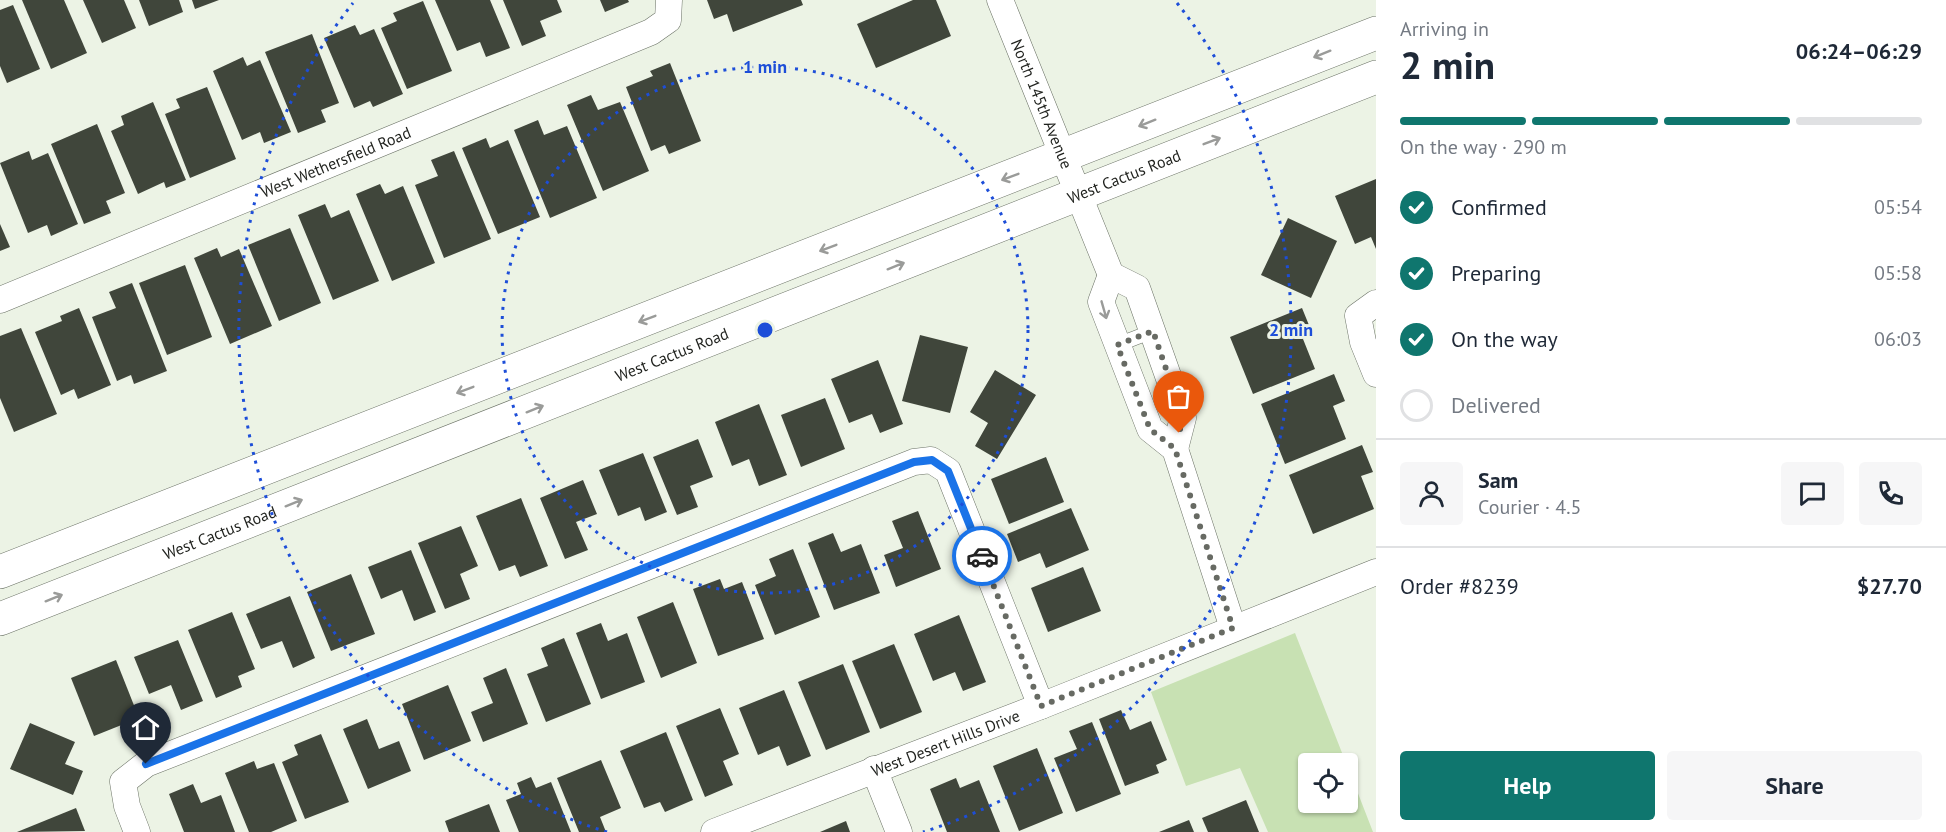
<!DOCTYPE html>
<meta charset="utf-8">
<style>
:root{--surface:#fff;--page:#f6f6f7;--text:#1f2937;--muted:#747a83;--line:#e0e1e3;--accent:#0f766e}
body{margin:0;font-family:"PT Sans",sans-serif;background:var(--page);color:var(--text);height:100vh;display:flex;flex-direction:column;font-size:22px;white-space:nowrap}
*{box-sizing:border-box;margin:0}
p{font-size:20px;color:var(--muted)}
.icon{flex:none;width:33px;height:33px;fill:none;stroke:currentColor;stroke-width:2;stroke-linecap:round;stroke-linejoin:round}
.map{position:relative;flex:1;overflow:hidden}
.sheet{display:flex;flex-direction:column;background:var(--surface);width:570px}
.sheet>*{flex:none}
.buttons{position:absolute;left:1298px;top:753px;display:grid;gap:12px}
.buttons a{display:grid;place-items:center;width:60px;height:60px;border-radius:6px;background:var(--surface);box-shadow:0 2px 4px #0004;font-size:30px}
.pin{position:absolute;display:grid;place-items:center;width:51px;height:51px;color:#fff;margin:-62px -26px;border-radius:50% 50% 50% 0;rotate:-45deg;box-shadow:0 0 6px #0007}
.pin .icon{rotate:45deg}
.courier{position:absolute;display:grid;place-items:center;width:60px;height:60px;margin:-30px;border:4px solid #1a73e8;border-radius:50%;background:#fff;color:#222;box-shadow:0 2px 8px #0007}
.headline em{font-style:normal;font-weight:600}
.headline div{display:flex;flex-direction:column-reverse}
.headline{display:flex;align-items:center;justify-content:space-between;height:102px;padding:0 24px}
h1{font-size:39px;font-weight:600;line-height:45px}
.bar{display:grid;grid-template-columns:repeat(4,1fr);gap:9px 6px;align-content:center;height:72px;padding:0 24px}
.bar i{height:8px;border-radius:4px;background:var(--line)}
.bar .active{background:var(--accent)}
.bar p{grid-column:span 4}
.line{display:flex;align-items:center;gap:15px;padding:0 24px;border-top:2px solid var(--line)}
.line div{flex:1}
.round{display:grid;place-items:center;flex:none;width:63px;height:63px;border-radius:6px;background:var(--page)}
ol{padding:0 24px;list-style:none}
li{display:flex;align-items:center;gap:18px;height:66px}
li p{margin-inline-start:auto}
li .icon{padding:6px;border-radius:50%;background:var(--accent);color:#fff;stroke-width:4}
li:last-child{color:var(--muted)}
li i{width:33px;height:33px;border:3px solid var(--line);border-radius:50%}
.cta{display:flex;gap:12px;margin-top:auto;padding:12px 24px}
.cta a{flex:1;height:69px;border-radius:6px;background:var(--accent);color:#fff;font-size:24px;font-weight:600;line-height:69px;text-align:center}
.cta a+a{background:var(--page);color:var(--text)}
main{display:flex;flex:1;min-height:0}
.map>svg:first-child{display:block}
.green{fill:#c8e1b3}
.building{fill:#40463b}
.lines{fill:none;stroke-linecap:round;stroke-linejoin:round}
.lane-casing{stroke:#6b7266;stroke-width:15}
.street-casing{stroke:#6b7266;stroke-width:27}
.secondary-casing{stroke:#6b7266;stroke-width:34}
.lane{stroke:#fff;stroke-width:14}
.street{stroke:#fff;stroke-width:26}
.secondary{stroke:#fff;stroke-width:33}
.oneway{stroke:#9a9b99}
.done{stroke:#676a63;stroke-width:6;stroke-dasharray:0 10.8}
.route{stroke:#1a73e8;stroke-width:8}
.ring{fill:none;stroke:#1d4ed8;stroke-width:3;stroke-dasharray:3 6}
.labels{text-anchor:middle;stroke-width:6;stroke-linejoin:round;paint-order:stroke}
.street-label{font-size:16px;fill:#1f211d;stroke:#ecf3e5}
.centre{fill:#1d4ed8;stroke:#ecf3e5;stroke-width:3}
.ring-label{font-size:18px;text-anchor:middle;font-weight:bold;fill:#1d4ed8;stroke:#ecf3e5;stroke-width:6;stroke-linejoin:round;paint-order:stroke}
</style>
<main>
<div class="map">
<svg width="1376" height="832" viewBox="0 0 1376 832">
<rect width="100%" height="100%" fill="#ecf3e5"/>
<polygon class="green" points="1295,633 1346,763 1308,764 1308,802 1347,802 1347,765 1373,832 1268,832 1240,768 1186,786 1151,692"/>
<g class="building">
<polygon points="22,0 64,0 87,53 51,69"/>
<polygon points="83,0 124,0 136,28 102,43"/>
<polygon points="139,0 179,0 183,12 149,26"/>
<polygon points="192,0 219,0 195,9"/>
<polygon points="435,0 490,0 510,48 486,57 480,42 457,51"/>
<polygon points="503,0 557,0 562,12 540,21 546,36 522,46"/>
<polygon points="600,0 628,0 629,2 605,12"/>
<polygon points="707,0 801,0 803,5 733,32 727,14 714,19"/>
<polygon points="913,0 936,0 951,36 876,68 857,24"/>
<polygon points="423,1 452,71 407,89 381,28 397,21 393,13"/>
<polygon points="13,5 40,69 7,83 0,66 0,10"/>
<polygon points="355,25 360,35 374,29 403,94 373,107 370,101 354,108 324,38"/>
<polygon points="312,34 339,103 321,110 326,122 298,133 265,52"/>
<polygon points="243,57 247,66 260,60 291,132 264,143 260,132 242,140 213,71"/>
<polygon points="670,63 701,141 669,154 665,145 651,151 626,87 653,76 650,71"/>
<polygon points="207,87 236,159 190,178 165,114 180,108 176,99"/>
<polygon points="591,95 598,110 620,102 649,171 603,191 567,105"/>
<polygon points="153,102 186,180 166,188 164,182 138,194 111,131 124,125 121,116"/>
<polygon points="538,120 544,135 567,126 597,198 550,218 514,130"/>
<polygon points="97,124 125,193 106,201 111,213 84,224 51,144"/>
<polygon points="486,138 490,148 508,140 540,217 498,234 462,148"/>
<polygon points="29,151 32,160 48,153 78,224 51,236 47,225 28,233 0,163"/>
<polygon points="454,151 491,239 444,258 415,185 438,176 431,160"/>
<polygon points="1376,179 1376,249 1371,237 1355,244 1335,196"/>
<polygon points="380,184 385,194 403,186 435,263 392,281 356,194"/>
<polygon points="325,204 331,218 349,210 379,281 333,300 298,215"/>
<polygon points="1288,218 1337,241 1311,298 1261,275"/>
<polygon points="0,224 10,247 0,251"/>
<polygon points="290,228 321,303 279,321 248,245"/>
<polygon points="217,248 221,257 239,249 272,326 230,344 194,258"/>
<polygon points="185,265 212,337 167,355 139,283"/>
<polygon points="132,283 167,371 134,384 131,375 117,381 92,317 116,308 109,292"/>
<polygon points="79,308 111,385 78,399 74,389 61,395 35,332 62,321 60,316"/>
<polygon points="1302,308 1313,335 1303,339 1315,369 1253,394 1230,337"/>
<polygon points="21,328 57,414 14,432 0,398 0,336"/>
<polygon points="920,335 968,347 950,413 902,401"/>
<polygon points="878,360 903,424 880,433 872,414 849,423 831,379"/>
<polygon points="995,370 1036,395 997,459 975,446 988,423 970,412"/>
<polygon points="1334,374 1345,401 1333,406 1346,439 1285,464 1261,404"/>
<polygon points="825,398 845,449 801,467 781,415"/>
<polygon points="759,404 787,475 759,486 749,459 732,466 715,422"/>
<polygon points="698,439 713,477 690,486 698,507 677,515 653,457"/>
<polygon points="1362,445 1373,472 1361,476 1374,509 1313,534 1289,475"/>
<polygon points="643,453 667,512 645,521 640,507 618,516 599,470"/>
<polygon points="1046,457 1064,502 1009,524 991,479"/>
<polygon points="583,480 597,514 576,522 588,550 565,559 540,498"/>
<polygon points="521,498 548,566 520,577 515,565 499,571 476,516"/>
<polygon points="1071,508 1089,550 1046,568 1040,553 1018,562 1007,534"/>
<polygon points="918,511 941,569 896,587 884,555 903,548 892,521"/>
<polygon points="461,526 478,566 460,574 470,599 445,609 418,543"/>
<polygon points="833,533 841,552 861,544 880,593 834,610 808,543"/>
<polygon points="793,549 820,617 775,635 755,585 776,576 769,559"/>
<polygon points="411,550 436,612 414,621 402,590 381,599 368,567"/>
<polygon points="1083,567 1101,611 1048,632 1031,588"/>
<polygon points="351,574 375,634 331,651 307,592"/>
<polygon points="720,579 724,589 742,582 764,639 718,656 693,589"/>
<polygon points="290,596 315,658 293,668 282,641 261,649 246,614"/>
<polygon points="673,602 697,663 661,678 637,617"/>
<polygon points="232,612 255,669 238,676 242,687 216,698 188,630"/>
<polygon points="959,615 986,682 963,691 955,672 933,681 914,634"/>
<polygon points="601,623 608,641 627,633 645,682 601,699 576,633"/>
<polygon points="564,638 591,704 546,722 527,674 548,666 541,648"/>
<polygon points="178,640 203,701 181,710 171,685 149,694 134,657"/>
<polygon points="894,644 922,712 880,729 852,661"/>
<polygon points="116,660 139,718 94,736 71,678"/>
<polygon points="843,664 870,732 826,750 798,682"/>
<polygon points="506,668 528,724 483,742 471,712 493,703 483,678"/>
<polygon points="448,685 471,741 424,760 402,704"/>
<polygon points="784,690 811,756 787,766 779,746 758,755 739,708"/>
<polygon points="720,708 739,754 723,761 733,785 705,797 676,726"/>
<polygon points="1121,710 1130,730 1151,721 1167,760 1156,765 1159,773 1125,786 1099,719"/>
<polygon points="367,719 379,749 399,741 411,771 368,789 343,729"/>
<polygon points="1092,722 1121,794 1076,812 1054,758 1077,749 1069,731"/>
<polygon points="30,723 75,742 65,764 83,771 73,795 10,769"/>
<polygon points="666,732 693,800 665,812 660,802 644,808 620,751"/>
<polygon points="321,734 349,802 305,819 282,762 298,755 294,745"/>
<polygon points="1037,748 1063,813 1019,831 993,766"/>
<polygon points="601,760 621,808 600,817 606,832 579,832 557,778"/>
<polygon points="254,761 257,769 274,763 297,821 271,832 249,832 225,773"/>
<polygon points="531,777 536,788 551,782 571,832 519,832 506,800 521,794 517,783"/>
<polygon points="956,778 960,788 979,780 1000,832 947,832 930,789"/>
<polygon points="193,784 201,803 221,795 235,832 184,832 169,794"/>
<polygon points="1246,800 1259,832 1208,832 1202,818"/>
<polygon points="489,804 500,832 449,832 445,821"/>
<polygon points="76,808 85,831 17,832"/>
<polygon points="1189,820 1194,832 1159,832"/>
<polygon points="846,821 850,832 820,832"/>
</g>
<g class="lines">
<g class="lane-casing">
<polyline id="lane" points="1117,345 1153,331"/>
</g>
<g class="street-casing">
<g id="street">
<path id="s1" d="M 1000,0 L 1111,275 L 1137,288 L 1183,418 L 1175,449"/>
<polyline points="1111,275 1101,302 1150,429 1175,449 1233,628"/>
<path id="s2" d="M 0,300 L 651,32 L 668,20 L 669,0"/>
<polyline points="1376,303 1358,316 1363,342 1376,374"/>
<polyline points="874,769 899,832"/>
<polyline points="137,832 127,806 123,782 146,764 914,462 931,460 948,471 1041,706"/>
<path id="s3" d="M 714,832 L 1041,706 L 1376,572"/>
</g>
</g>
<g class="secondary-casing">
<g id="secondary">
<polyline points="0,572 1376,33"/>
<path id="s4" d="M 0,619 L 1376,77"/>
</g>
</g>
<use href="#lane" class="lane"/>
<use href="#street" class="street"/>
<use href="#secondary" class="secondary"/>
</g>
<defs><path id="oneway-shaft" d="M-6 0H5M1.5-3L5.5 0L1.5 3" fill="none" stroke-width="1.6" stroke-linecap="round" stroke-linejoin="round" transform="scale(1.5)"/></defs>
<g class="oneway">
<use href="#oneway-shaft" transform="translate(1322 54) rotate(158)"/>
<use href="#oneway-shaft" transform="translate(1147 123) rotate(158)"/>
<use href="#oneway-shaft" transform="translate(1212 141) rotate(-21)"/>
<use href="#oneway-shaft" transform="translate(1010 177) rotate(159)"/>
<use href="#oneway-shaft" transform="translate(828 248) rotate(159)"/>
<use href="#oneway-shaft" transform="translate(896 266) rotate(-22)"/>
<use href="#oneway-shaft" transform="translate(1104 310) rotate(74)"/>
<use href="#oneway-shaft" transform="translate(647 319) rotate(159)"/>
<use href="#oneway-shaft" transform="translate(465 390) rotate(159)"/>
<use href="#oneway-shaft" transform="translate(535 409) rotate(-22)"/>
<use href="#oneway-shaft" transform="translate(294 503) rotate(-22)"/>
<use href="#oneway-shaft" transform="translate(54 598) rotate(-22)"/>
</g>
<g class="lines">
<polyline class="done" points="982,556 1041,706 1233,628 1175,449 1150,429 1117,345 1153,331 1183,418 1179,433"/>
<polyline class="route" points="146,764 914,462 932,460 948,471 982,556"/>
</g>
<g class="ring">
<circle cx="765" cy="330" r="263"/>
<path d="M607 832A526 526 0 0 1 353 3M1177 3A526 526 0 0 1 923 832"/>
</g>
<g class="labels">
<g class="street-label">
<text dy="6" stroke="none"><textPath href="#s1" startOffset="112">North 145th Avenue</textPath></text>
<text dy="6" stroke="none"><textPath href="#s2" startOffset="363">West Wethersfield Road</textPath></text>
<text dy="6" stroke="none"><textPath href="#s4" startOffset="1208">West Cactus Road</textPath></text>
<text dy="6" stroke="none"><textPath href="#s4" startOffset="722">West Cactus Road</textPath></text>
<text dy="6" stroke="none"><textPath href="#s4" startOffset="236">West Cactus Road</textPath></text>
<text dy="6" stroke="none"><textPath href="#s3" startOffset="248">West Desert Hills Drive</textPath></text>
</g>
</g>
<circle cx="765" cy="330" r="9" class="centre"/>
<g class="ring-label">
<text x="765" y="73">1 min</text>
<text x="1291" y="336">2 min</text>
</g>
</svg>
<div class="buttons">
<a><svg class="icon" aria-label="locate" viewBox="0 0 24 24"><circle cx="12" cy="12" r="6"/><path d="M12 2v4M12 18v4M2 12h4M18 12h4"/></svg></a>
</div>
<div class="pin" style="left:1179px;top:433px;background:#ea580c"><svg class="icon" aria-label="bag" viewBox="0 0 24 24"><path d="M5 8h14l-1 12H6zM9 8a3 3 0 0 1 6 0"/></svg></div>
<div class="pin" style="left:146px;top:764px;background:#1f2937"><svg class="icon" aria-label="home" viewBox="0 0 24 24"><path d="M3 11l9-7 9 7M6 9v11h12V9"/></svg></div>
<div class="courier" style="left:982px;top:556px"><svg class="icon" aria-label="car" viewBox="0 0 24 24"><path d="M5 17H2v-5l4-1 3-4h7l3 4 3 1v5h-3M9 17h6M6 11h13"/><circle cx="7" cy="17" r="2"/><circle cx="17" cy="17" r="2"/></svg></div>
</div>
<section class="sheet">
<div class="headline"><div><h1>2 min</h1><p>Arriving in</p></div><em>06:24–06:29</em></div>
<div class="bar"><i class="active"></i><i class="active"></i><i class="active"></i><i></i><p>On the way · 290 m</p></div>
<ol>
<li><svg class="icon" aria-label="check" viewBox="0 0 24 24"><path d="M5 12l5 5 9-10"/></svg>Confirmed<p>05:54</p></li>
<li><svg class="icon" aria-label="check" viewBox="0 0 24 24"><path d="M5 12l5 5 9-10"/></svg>Preparing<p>05:58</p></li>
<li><svg class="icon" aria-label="check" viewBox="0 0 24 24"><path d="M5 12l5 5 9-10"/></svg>On the way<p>06:03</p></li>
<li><i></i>Delivered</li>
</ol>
<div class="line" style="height:108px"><a class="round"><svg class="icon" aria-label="person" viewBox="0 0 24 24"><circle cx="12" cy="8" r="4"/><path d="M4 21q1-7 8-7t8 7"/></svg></a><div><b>Sam</b><p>Courier · 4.5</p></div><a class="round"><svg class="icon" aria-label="chat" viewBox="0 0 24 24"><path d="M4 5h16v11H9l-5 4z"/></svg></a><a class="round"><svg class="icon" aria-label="phone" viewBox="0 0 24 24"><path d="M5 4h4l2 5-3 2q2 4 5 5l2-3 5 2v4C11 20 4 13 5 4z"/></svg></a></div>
<div class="line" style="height:78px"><div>Order #8239</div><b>$27.70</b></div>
<div class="cta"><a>Help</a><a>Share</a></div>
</section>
</main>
